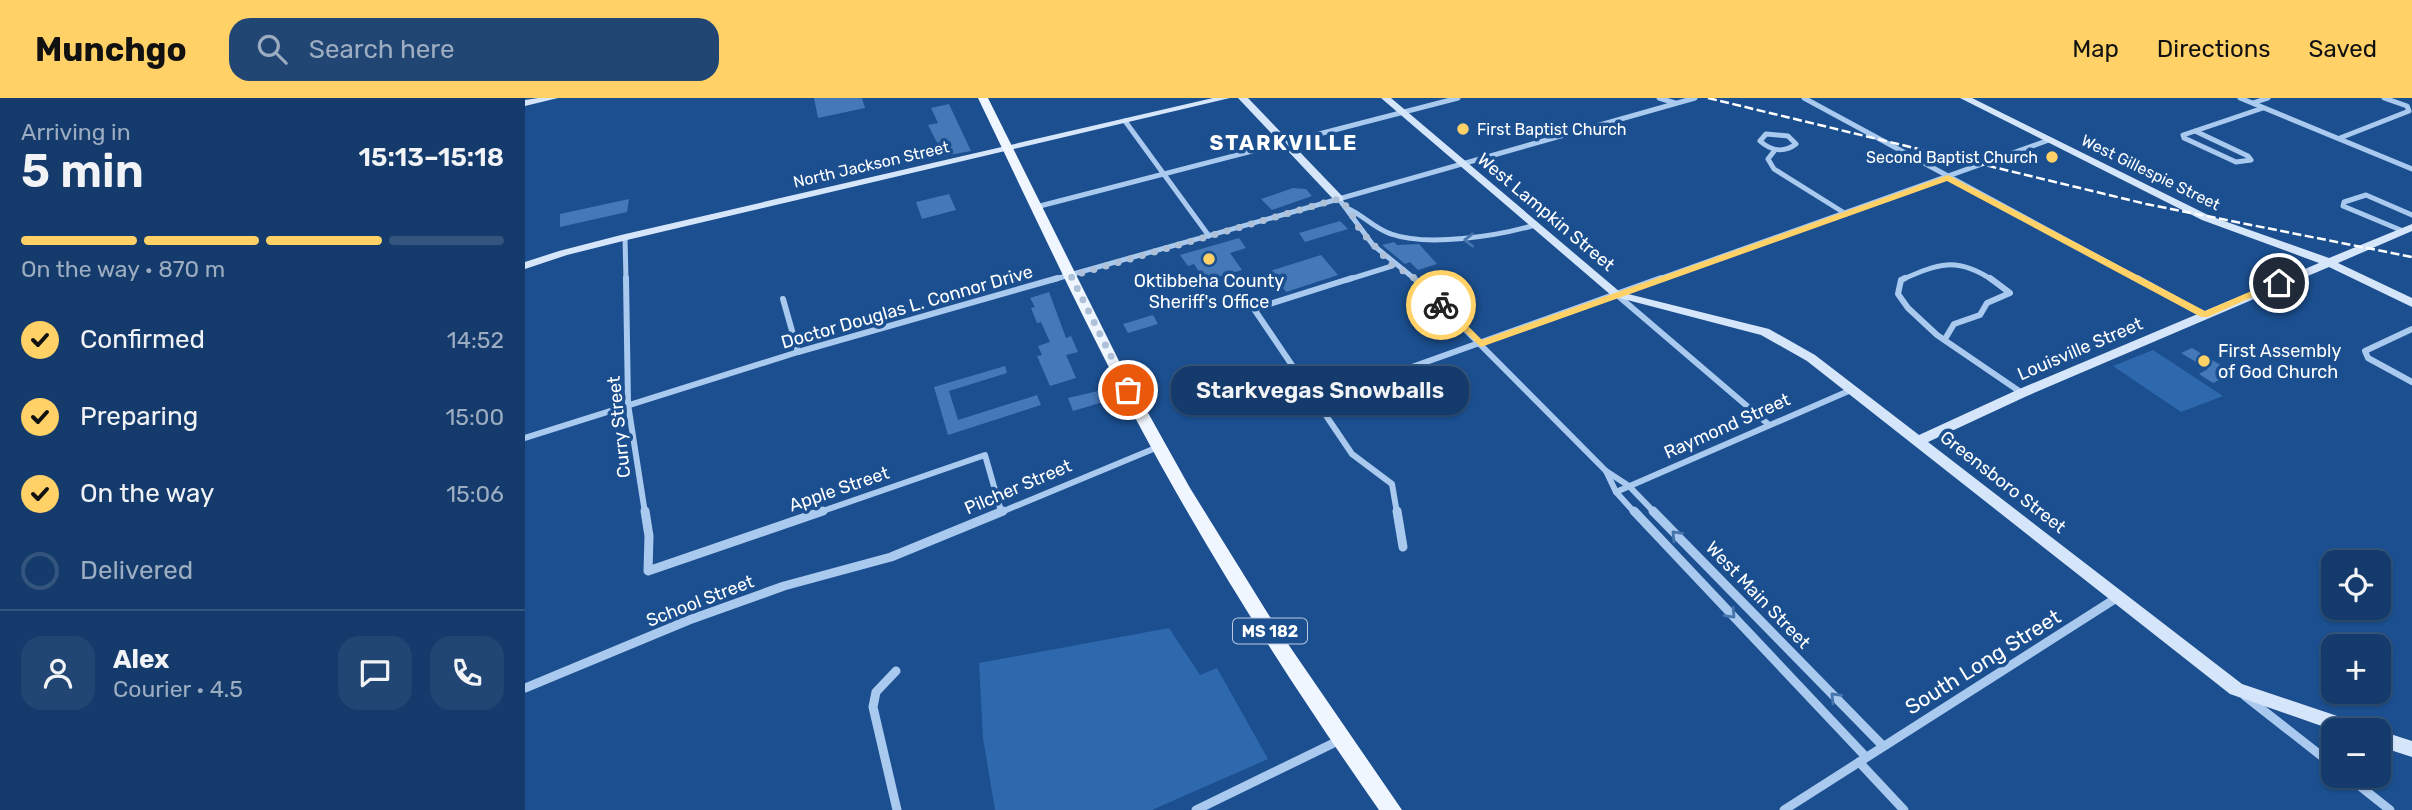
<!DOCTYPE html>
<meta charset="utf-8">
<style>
:root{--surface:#143b6b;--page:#214673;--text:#f1f3f6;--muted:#9dadc1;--line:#33557e;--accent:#ffd166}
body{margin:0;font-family:Rubik,sans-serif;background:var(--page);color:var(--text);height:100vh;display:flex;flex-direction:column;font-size:26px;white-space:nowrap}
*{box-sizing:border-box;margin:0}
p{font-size:23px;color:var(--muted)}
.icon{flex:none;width:38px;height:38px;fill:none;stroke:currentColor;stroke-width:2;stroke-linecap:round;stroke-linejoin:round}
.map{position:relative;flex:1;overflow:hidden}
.side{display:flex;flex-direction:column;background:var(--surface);width:525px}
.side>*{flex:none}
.fabs{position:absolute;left:1796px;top:452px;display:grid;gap:14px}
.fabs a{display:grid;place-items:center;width:70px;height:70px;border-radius:14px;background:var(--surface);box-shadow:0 2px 5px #0004,0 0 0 2px var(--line);font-size:35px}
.pin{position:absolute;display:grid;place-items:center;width:60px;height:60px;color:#fff;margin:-30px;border:4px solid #fff;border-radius:50%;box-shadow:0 2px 7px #0007}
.courier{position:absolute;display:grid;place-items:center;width:70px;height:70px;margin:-35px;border:5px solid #ffd166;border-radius:50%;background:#fff;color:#222;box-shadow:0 2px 9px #0007}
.bubble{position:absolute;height:49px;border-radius:21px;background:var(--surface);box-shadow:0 2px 5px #0004,0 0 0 2px var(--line);font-size:23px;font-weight:600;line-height:49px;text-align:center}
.headline em{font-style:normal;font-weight:600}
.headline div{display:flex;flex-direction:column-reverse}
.headline{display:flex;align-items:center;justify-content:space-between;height:119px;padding:0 21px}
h1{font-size:46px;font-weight:600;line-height:52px}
.bar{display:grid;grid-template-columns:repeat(4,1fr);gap:10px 7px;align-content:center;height:84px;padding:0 21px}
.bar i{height:9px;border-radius:5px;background:var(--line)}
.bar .selected{background:var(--accent)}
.bar p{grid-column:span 4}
.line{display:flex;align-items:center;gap:18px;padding:0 21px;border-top:2px solid var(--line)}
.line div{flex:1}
.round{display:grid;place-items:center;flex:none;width:74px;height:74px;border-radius:21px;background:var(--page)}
ol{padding:0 21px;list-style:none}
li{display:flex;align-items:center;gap:21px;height:77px}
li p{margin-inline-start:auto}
li .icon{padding:7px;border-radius:50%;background:var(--accent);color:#111;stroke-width:4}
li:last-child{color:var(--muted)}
li i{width:38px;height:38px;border:4px solid var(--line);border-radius:50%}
header{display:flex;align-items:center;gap:42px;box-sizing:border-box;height:98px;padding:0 35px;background:var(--accent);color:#111}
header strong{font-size:33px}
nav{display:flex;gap:38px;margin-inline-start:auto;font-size:24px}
.search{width:490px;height:63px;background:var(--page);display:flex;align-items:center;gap:18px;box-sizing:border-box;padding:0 24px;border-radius:21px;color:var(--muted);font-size:26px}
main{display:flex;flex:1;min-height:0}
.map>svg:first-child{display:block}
.green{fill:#2e69ad}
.building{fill:#4478b7}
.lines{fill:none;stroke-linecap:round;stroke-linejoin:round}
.street-far2{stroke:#a9c9ee;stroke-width:5}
.street-far1{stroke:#a9c9ee;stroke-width:6}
.street{stroke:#a9c9ee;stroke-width:9}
.secondary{fill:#d6e6fa;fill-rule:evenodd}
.primary{fill:#f0f6ff;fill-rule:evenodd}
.rail{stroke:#fff;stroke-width:2.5;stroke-dasharray:9 3.5;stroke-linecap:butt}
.oneway{stroke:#4674ac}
.route{fill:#ffd166}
.done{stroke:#afc1d8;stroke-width:7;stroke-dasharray:0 12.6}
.poi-dot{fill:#ffd166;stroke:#1b4f8f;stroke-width:2.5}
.labels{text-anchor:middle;stroke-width:7;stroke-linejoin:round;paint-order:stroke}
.far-poi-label{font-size:16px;fill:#fff;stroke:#1b4f8f;text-anchor:start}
.far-street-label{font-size:16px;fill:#fff;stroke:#1b4f8f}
.shield{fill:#1b4f8f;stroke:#bbcadd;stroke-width:2}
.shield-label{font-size:16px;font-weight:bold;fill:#fff}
.street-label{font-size:18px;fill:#fff;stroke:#1b4f8f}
.poi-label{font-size:18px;fill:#fff;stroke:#1b4f8f}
.far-district-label{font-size:21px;font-weight:bold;letter-spacing:2px;fill:#fff;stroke:#1b4f8f}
.near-street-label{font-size:21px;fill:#fff;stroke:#1b4f8f}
</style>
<header>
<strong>Munchgo</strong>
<div class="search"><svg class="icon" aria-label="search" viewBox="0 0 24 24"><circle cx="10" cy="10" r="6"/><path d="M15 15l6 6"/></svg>Search here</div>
<nav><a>Map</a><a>Directions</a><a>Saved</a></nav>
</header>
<main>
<section class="side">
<div class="headline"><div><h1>5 min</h1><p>Arriving in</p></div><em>15:13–15:18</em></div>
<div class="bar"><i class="selected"></i><i class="selected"></i><i class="selected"></i><i></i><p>On the way · 870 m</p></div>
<ol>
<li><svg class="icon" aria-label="check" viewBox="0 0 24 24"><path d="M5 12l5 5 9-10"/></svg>Confirmed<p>14:52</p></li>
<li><svg class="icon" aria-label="check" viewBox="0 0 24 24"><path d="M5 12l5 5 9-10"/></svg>Preparing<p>15:00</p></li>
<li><svg class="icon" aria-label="check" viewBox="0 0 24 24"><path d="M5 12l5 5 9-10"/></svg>On the way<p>15:06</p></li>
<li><i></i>Delivered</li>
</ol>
<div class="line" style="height:126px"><a class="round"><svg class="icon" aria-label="person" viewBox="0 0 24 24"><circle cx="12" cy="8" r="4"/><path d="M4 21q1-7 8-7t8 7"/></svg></a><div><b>Alex</b><p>Courier · 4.5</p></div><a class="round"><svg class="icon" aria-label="chat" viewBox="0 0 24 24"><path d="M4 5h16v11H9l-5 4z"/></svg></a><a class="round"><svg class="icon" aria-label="phone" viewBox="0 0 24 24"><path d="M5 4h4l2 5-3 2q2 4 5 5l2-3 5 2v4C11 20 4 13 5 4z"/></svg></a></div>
</section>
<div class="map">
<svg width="1887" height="712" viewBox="0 0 1887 712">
<rect width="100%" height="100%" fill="#1b4f8f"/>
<g class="green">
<polygon points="1628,252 1698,298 1656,314 1588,268"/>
<polygon points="644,530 675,577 692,570 743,661 627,712 470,712 458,640 454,565"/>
</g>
<g class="building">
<polygon points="289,0 337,0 340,10 293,20"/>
<polygon points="424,6 446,53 419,58 403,27 413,25 406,10"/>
<polygon points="768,90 781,91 787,98 747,112 736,101"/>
<polygon points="424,96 431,112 397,121 391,104"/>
<polygon points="104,101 102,114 35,129 35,116"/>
<polygon points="815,123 823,131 780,144 774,135"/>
<polygon points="714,140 721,150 705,155 717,172 680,183 669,166 663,168 655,157"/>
<polygon points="869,144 872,147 894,146 912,166 893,172 885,164 880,166 857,147"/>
<polygon points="796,157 813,177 761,194 745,173"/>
<polygon points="524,194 541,240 546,238 553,254 541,257 551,280 525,288 512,258 517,257 513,248 525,244 516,224 512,225 506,210 510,209 505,200"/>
<polygon points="628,217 633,226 603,235 598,226"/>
<polygon points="1667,250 1709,275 1688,285 1674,276 1683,271 1656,255"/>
<polygon points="480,268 482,275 424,293 433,322 512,297 516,307 423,337 409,289"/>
<polygon points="573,293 578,304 548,313 543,300"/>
</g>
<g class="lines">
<g class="street-far2">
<polyline points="1134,0 1150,5"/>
<polyline points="1279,0 1615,182"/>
<polyline points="1715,0 1887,71"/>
<polyline points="1728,5 1743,0"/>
<polyline points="600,23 684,138"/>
<polygon points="1670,33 1723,58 1726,62 1711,64 1659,40 1658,37"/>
<polyline points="1670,33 1738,10"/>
<path d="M 1241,36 L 1263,38 L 1271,46 C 1259,55 1246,53 1235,43 Z"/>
<polyline points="1815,40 1884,13 1882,8 1859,0"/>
<polyline points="1250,52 1243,61 1249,71 1321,116"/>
<polyline points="814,101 848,147 891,182"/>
<polyline points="511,109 933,0"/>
<path d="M 824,111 C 839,118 850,131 866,136 C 903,149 973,138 1010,127"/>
<polyline points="1878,133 1818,108 1819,104 1841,97 1887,117"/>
<polyline points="100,139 101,182"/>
<polyline points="527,182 1170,0"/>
<polyline points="822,182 867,168"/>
<polyline points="1131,182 1524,42"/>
<path d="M 1376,182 C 1413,166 1431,158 1467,182"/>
</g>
<g class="street-far1">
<polyline points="101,180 103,306 120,415"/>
<polyline points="827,180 729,211 827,356 867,386 872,415"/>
<polyline points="889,180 1081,373 1104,388 1130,415"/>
<polyline points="1380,180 1376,182 1373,196 1383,210 1412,237 1497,295"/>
<polyline points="1612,180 1679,217"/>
<polyline points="1091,196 1243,326"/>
<polyline points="258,201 273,254"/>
<polyline points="1887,231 1840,253 1843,260 1887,284"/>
<polyline points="1420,241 1429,226 1455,217 1462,205 1485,195 1465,180"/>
<polyline points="792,303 1136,180"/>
<polyline points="0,340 273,254 533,180"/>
<polyline points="1081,373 1091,394 1110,415"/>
<polyline points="1091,394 1326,292"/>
<polyline points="292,415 460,357 476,413"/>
<polyline points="474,415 633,349"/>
</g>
<g class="street">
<polyline points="120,413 124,438 123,473 298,413"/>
<polyline points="872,413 878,449"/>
<polyline points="1109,413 1341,659"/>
<polyline points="1128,413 1358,648"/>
<polyline points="371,573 351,594 348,609 372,712"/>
<polyline points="0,590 164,522 259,488 366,459 478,413"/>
<polyline points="1720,598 1808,667"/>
<polyline points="1334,664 1379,712"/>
<polyline points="1821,677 1865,712"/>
<polyline points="671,712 815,642"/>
<polyline points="1259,712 1593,499"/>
</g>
<g class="secondary">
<polygon points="13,0 33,0 0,8 0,2"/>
<polygon points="688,0 705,0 102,142 42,157 0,171 0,164 34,153 96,137"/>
<polygon points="713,0 723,0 818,99 818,103 810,103"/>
<polygon points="856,0 866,0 1095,194 1244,231 1290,257 1394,337 1492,292 1794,165 1677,122 1435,0 1447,0 1685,118 1804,160 1887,126 1887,133 1813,165 1887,200 1887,209 1804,169 1502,298 1403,344 1717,586 1836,626 1839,632 1808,632 1705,596 1282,263 1236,237 1087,198"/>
<polygon points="1853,632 1887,643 1887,659 1853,648"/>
</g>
<path class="primary" d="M 453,0 L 463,0 L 593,261 L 665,390 L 750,527 L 877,712 L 854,712 C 782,609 713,503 651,394 C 578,266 517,133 453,0 Z"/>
<polyline class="rail" points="1183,0 1621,106 1887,159"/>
</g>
<defs><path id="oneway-chevron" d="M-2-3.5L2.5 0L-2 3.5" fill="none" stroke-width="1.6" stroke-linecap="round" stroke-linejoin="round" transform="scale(1.75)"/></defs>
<g class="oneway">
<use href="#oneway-chevron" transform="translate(944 142) rotate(179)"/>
<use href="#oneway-chevron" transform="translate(1151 437) rotate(-134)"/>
<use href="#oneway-chevron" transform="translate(1206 516) rotate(47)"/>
<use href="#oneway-chevron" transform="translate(1310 599) rotate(-134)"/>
</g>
<polygon class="route" points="1423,77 1680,213 1750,183 1758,185 1683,219 1676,219 1422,83 956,249 911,207 920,205 957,242"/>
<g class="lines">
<polyline class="done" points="603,292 546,178 799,105 814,101 824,111 835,132 867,167 886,177 916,207"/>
</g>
<g class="poi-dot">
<circle cx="938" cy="31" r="7"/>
<circle cx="1527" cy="59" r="7"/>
<circle cx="684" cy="161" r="7"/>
<circle cx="1679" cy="263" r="7"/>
</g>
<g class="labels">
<g class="far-poi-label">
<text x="952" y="37">First Baptist Church</text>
<text x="1513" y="65" text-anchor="end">Second Baptist Church</text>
</g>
<g class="far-street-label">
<text transform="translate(346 66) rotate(-13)" y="6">North Jackson Street</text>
<text transform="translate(1626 74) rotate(26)" y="6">West Gillespie Street</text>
</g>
<rect class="shield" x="708" y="520.5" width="74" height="25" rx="5"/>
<g class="shield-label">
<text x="745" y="539">MS 182</text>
</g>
<g class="street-label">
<text transform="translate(1021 114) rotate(40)" y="6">West Lampkin Street</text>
<text transform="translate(382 209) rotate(-16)" y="6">Doctor Douglas L. Connor Drive</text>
<text transform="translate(1555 251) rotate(-23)" y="6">Louisville Street</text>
<text transform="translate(1202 328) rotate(-24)" y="6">Raymond Street</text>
<text transform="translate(94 329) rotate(-96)" y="6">Curry Street</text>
<text transform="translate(1478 384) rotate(38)" y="6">Greensboro Street</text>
<text transform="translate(493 389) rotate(-23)" y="6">Pilcher Street</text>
<text transform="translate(314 391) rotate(-19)" y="6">Apple Street</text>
<text transform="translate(1233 497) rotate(46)" y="6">West Main Street</text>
<text transform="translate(175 503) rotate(-21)" y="6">School Street</text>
</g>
<g class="poi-label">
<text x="684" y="189">Oktibbeha County<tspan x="684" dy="21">Sheriff's Office</tspan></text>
<text x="1693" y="259" text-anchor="start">First Assembly<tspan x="1693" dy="21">of God Church</tspan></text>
</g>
<g class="far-district-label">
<text x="759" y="52">STARKVILLE</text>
</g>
<g class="near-street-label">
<text transform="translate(1458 564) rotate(-32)" y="7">South Long Street</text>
</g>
</g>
</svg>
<div class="fabs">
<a><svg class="icon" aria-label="locate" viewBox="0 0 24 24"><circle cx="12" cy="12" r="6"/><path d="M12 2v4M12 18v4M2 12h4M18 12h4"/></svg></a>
<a>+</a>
<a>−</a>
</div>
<div class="pin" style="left:603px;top:292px;background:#ea580c"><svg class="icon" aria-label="bag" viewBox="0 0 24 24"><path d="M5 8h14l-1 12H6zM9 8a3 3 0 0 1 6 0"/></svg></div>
<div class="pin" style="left:1754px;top:185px;background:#1f2937"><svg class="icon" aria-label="home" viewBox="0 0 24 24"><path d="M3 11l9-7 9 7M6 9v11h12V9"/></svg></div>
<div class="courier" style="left:916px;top:207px"><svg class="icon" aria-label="bike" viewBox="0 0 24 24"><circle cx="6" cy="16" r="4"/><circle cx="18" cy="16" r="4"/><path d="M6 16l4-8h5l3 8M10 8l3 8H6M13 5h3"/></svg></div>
<div class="bubble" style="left:646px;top:268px;width:298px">Starkvegas Snowballs</div>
</div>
</main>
